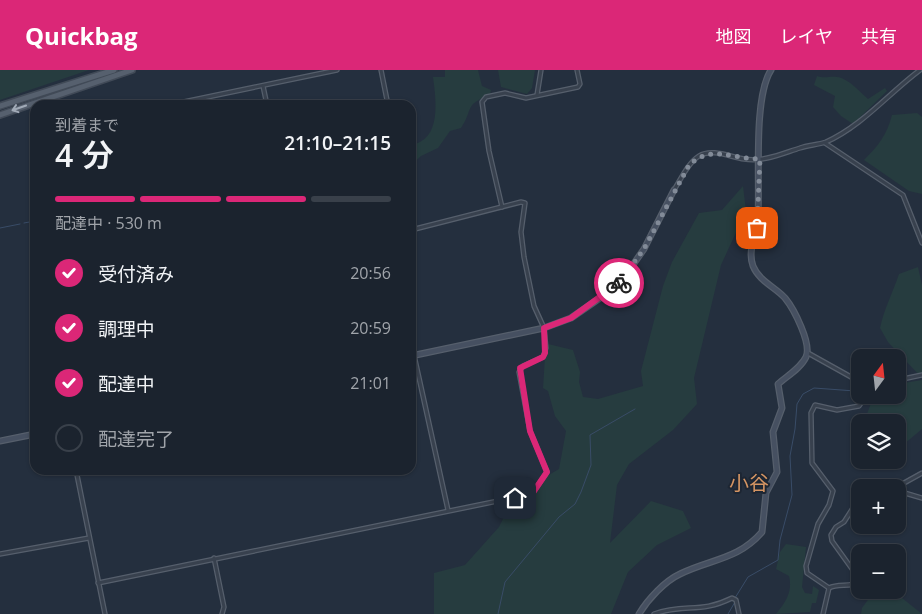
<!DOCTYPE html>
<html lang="ja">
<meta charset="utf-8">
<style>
:root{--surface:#1b232e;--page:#282f3a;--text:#f1f3f6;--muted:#a0a4aa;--line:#39404a;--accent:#db2777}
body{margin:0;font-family:"Open Sans","Noto Sans JP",sans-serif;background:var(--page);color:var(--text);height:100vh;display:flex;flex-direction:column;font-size:19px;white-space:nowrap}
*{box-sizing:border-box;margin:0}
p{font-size:16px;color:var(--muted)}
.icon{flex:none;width:28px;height:28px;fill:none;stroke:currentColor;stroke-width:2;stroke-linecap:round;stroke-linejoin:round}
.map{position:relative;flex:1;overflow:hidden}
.sheet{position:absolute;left:30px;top:30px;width:386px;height:375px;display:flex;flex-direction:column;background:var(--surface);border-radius:15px;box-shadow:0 1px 4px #0004,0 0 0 1px var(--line)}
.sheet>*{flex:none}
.needle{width:32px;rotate:15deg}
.fabs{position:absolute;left:851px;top:279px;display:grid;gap:10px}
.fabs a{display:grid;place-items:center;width:55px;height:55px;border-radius:10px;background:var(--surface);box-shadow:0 1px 4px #0004,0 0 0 1px var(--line);font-size:25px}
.pin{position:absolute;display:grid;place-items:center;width:42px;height:42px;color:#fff;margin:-21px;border-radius:10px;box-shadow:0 2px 8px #0006}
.courier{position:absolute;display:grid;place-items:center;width:50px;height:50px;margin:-25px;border:4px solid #db2777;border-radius:50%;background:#fff;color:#222;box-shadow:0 1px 6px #0007}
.head em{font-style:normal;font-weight:600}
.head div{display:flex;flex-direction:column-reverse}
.head{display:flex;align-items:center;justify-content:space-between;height:85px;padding:0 25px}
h1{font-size:32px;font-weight:600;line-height:38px}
.bar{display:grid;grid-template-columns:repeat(4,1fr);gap:8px 5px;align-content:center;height:60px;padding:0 25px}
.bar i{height:6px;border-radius:4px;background:var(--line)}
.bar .selected{background:var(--accent)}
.bar p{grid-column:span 4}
ol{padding:0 25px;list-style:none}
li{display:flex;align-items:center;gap:15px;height:55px}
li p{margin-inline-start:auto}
li .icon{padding:5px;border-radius:50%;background:var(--accent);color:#fff;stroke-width:4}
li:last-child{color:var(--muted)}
li i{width:28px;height:28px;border:2px solid var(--line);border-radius:50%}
header{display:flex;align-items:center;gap:30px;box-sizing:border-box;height:70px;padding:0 25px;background:var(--accent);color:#fff}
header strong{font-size:24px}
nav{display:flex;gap:28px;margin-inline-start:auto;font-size:18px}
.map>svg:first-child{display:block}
.green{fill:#263c3f}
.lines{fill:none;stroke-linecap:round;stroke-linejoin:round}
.stream{stroke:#394c67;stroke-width:1}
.street-casing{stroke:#565f6c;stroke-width:5.5}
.secondary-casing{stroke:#565f6c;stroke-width:7}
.primary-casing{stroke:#414a57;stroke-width:8}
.street{stroke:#38414e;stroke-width:3}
.secondary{stroke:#465061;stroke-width:4.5}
.primary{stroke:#56606e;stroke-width:5}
.oneway{stroke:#a1aab7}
.done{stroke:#828b98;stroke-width:5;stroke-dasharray:0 9}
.route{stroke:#db2777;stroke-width:6}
.labels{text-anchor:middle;stroke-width:4;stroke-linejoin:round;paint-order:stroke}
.quarter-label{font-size:20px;fill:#d59563;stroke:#1d2633}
</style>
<header>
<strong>Quickbag</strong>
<nav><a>地図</a><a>レイヤ</a><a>共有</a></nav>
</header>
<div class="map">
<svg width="922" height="544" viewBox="0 0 922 544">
<rect width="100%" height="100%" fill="#242f3e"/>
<g class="green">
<polygon points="0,0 89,0 0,30"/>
<path d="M 445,0 L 478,0 L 482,16 L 491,20 L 490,25 C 463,35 474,39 461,58 L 450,61 L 438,78 L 421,86 L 411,95 L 411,75 C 442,70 436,30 433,7 L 445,7 Z"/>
<polygon points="498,0 535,0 532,18 527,24 501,17"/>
<path d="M 817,6 C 825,9 829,6 837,7 C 848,8 860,22 868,29 L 885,18 L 887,21 L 853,54 L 841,46 L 833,37 L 835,26 L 814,15 Z"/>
<path d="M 917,43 L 922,47 L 922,124 L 909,121 L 864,90 C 878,76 887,65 892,45 Z"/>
<polygon points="743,116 746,141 721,195 694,308 697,334 673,360 629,394 617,415 610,473 651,431 683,441 691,458 657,475 628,502 611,544 434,544 434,503 465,495 499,457 513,429 533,426 547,406 559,399 566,361 555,346 548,321 543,318 545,287 548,274 573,280 580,302 579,312 583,327 598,329 643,316 641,301 663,216 672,192 699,143 722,140"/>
<path d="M 918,197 L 922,215 L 922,308 L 888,272 L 880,258 C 884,239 893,222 899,204 Z"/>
<polygon points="922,310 922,359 898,379 898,352 864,352 874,325 898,325 898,314"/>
<path d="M 786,474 L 806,477 L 802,517 L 805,523 L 812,524 L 813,516 L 819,520 L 816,533 L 812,533 L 810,542 L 776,544 C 785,533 793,522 789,506 L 776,499 L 780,482 Z"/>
<polygon points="892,520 922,544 861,544 862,538 873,523 881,526"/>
</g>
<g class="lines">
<g class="stream">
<polyline points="24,153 35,151"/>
<polyline points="0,158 20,154"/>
<polyline points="735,528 748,507 778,490 780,470 792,425 790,386 795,359 797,334 803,324 814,318 855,321"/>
<polyline points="498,544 505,512 559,447 575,434 581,422 591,395 590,365 635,339"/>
<polyline points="728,544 735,532"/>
</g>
<g class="street-casing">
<g id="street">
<polyline points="381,0 388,35"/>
<polyline points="263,16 267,35"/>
<polyline points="537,25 541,0"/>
<polyline points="169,35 337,0"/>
<polyline points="825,73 903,125 922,173"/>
<path d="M 674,120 C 681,109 688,93 699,86 C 712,78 730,87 744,89 C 764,92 781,84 800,78 C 808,75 817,75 826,72 C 862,56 889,23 920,0"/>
<polyline points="502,137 489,81 482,32 486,27 505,23 526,28 578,17 580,14 577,0"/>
<polyline points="411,146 414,160"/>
<polyline points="808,283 860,312"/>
<polyline points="414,285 448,440"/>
<polyline points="898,310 922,305"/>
<polyline points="76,400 105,544"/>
<polyline points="865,418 875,412 887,418"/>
<polyline points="895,418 922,403"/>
<polyline points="898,421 922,428"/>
<polyline points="860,427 844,452 836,457 831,465 832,471 860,510"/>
<polyline points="0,484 89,468"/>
<polyline points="214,488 224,537 222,544"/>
<polyline points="98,513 532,424 547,402 530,361 519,302 523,296 543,287 546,278 544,258 534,236 524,187 521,162 525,133 521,132 411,160"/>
<polyline points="829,518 807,503 806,496 818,454 829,435 833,421 812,393 811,343 815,335 837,340 859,336 867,325"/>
<path d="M 829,518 C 839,513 852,518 860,511"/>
<path d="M 654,544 C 685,533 700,544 732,528 L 736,530 L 739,544"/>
<polyline points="823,544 829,518"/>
</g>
</g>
<g class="secondary-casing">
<g id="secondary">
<polyline points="411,286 544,258 571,248 610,221 623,209 644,179 674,120"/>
<polyline points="0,371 35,364"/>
<path d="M 639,544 C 648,529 665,511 680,504 C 710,489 738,490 762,462 L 766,423 L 777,402 L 773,362 L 782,338 L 778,314 C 787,306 801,298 806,287 C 812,274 794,239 785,228 C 775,217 759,211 753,196 C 747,181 757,162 758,147 C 760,110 753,28 771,0"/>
</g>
</g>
<g class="primary-casing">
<g id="primary">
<polyline points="0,36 114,0"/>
<polyline points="0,45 132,0"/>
</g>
</g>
<use href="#street" class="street"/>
<use href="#secondary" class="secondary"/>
<use href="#primary" class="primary"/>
</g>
<defs><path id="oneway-shaft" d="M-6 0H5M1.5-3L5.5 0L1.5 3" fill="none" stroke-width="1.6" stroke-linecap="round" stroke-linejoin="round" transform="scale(1.25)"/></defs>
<use class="oneway" href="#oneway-shaft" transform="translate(19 38) rotate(161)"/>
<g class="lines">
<path class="done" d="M 619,213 L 644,179 L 689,95 C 712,74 732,89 760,89 L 757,158"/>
<polyline class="route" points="515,428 532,424 547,402 530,361 520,298 543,287 545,283 544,258 571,248 619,213"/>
</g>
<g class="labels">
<g class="quarter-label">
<text x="749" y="420">小谷</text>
</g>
</g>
</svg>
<div class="fabs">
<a><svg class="needle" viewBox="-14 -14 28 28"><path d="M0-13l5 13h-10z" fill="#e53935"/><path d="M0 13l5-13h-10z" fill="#a0a4aa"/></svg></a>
<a><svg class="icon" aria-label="layers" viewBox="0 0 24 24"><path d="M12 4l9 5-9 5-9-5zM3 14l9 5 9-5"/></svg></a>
<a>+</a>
<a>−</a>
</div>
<div class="pin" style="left:757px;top:158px;background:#ea580c"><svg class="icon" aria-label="bag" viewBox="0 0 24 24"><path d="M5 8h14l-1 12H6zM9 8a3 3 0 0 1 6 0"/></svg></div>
<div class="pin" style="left:515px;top:428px;background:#1f2937"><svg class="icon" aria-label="home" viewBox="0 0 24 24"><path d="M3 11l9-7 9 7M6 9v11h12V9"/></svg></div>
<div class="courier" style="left:619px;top:213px"><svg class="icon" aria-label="bike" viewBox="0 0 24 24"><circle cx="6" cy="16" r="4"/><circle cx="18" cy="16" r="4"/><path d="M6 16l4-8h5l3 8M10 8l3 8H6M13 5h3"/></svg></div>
<section class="sheet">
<div class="head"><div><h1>4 分</h1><p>到着まで</p></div><em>21:10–21:15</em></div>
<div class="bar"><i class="selected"></i><i class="selected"></i><i class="selected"></i><i></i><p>配達中 · 530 m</p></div>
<ol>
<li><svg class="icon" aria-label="check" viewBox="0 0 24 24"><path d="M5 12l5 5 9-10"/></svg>受付済み<p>20:56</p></li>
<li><svg class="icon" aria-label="check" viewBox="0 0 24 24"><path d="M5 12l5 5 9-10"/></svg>調理中<p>20:59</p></li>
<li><svg class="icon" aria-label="check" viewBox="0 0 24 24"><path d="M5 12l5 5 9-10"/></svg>配達中<p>21:01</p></li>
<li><i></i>配達完了</li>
</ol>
</section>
</div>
